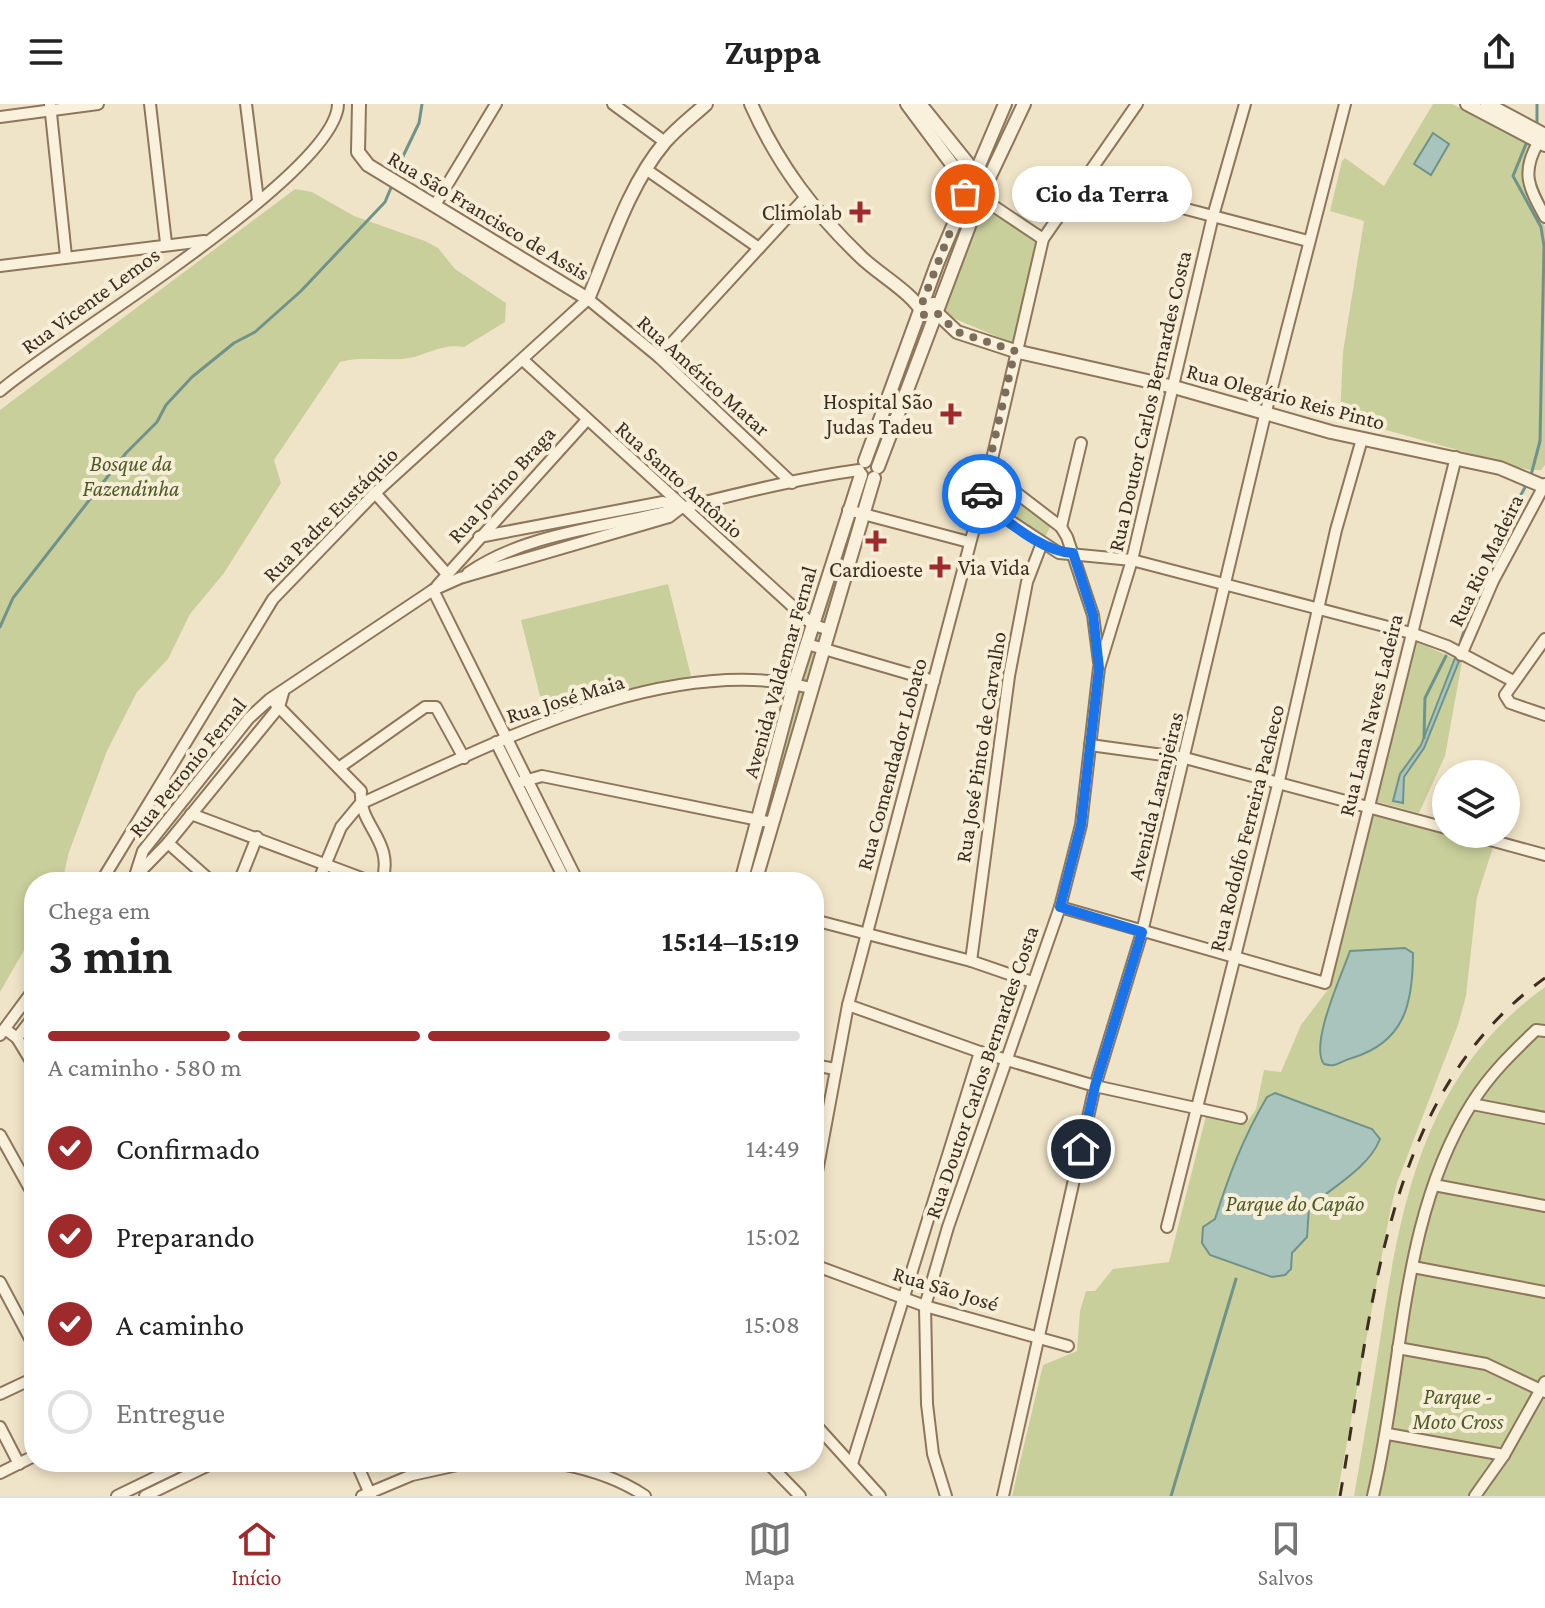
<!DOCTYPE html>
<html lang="pt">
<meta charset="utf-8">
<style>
:root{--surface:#fff;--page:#f2f2f2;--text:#222;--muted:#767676;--line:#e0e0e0;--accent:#9e2a2b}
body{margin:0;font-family:"Crimson Pro",serif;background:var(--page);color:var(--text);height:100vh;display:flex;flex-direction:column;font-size:30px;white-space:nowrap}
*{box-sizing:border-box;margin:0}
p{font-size:26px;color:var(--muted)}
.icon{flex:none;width:44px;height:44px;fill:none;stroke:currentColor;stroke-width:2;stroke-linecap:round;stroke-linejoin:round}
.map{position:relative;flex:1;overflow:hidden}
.panel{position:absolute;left:24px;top:768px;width:800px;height:600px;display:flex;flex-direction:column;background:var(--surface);border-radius:32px;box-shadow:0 4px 12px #0003}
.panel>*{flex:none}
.controls{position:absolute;left:1432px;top:656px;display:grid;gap:16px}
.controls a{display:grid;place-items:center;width:88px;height:88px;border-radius:50%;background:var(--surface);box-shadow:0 4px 12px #0003;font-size:40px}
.pin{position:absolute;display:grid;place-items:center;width:68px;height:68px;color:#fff;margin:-34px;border:4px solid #fff;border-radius:50%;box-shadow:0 2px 8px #0007}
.courier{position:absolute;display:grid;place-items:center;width:80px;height:80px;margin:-40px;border:6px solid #1a73e8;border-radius:50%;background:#fff;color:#222;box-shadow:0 2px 10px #0007}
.bubble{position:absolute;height:56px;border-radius:28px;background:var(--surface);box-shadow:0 4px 12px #0003;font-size:26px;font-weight:700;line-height:56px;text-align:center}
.headline em{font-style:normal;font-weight:700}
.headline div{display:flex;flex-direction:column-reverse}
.headline{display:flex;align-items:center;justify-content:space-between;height:136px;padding:0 24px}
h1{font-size:52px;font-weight:700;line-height:60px}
.bar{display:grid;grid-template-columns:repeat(4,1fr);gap:12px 8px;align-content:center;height:96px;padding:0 24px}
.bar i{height:10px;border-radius:6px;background:var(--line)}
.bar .active{background:var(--accent)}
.bar p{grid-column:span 4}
ol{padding:0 24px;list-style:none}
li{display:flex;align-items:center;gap:24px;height:88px}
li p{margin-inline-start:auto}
li .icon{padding:8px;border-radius:50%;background:var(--accent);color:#fff;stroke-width:4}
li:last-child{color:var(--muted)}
li i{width:44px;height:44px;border:4px solid var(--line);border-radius:50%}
header{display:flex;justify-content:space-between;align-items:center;height:104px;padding:0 24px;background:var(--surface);font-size:36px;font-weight:700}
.tab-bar{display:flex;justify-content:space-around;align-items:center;height:112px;border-top:2px solid var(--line);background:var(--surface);font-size:22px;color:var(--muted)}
.tab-bar a{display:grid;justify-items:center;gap:4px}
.tab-bar .active{color:var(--accent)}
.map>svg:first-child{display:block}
.green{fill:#c9cf9b}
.water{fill:#a9c4bc;stroke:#6f938a;stroke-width:2}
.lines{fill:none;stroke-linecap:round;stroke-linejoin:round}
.stream{stroke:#6f938a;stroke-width:3}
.minor-casing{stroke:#8d765c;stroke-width:14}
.tertiary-casing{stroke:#8d765c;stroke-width:16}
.minor{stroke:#faf1dc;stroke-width:10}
.tertiary{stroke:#faf1dc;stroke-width:12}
.rail{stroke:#3d2e20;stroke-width:3;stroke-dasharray:14 14;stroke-linecap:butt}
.done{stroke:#7c6e5b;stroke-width:8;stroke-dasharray:0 14.4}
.route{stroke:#1a73e8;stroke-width:10}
.poi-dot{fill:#9e2a2b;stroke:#f7eed8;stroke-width:3}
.labels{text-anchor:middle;stroke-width:8;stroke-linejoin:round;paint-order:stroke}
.poi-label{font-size:22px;fill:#3d2e20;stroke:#f7eed8;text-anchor:end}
.street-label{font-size:22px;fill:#3d2e20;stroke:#f7eed8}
.park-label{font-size:22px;font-style:italic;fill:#4d5a26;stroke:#f7eed8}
</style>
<header><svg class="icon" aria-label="menu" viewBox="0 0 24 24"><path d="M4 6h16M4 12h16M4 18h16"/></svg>Zuppa<svg class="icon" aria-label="share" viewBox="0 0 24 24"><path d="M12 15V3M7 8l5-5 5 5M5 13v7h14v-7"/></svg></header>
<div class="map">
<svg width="1545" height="1392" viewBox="0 0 1545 1392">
<rect width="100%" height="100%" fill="#f0e4c8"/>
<g class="green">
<path d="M 1433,0 L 1452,0 L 1534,41 C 1512,81 1531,87 1545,123 L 1545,361 L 1541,366 L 1529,366 L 1340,313 L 1343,248 L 1364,117 L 1330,107 L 1342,57 L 1345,54 L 1384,82 Z"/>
<path d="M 295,85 L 312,88 L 354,112 L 425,137 L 438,144 L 455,165 L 506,199 L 505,218 L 464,243 C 443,239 429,250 409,254 C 386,258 363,251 340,258 L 274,356 L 281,379 L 224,469 L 190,510 L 168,555 L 137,588 L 107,647 L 69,748 L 62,778 L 34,778 L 34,829 L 0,888 L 0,912 L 0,306 Z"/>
<polygon points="979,103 1037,134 1015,240 941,209"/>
<polygon points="865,375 868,376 755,778 741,778 786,616"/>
<polygon points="995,381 1051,421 1044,436 987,401"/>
<polygon points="668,480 691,572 544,608 521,516"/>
<polygon points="1415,537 1462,558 1445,652 1419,709 1375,697"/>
<polygon points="1371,709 1494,740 1477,793 1466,892 1458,921 1397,1079 1390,1108 1337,1392 1012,1392 1043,1261 1077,1247 1080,1207 1086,1187 1095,1187 1113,1165 1169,1158 1207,1008 1246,1020 1256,1005 1264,966 1281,968 1301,921 1330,883"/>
<path d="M 1545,883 L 1545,1392 L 1354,1392 C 1363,1340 1372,1288 1380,1236 C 1401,1098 1424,970 1545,883 Z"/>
</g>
<g class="water">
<polygon points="1433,29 1449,40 1431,71 1414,60"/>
<polygon points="1455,554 1459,557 1424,644 1404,673 1403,699 1393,697 1400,670 1421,641"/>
<path d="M 1405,844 L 1413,849 C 1413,899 1405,938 1352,954 C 1340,957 1337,964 1324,960 C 1309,941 1342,870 1350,847 Z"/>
<path d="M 1275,989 L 1372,1025 L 1380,1035 C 1369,1064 1330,1085 1309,1103 L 1307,1133 L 1292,1149 L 1291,1165 L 1285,1171 L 1272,1173 L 1210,1151 L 1202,1139 L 1203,1123 L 1215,1115 C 1229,1071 1243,1034 1267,993 Z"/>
</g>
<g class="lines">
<g class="stream">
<polyline points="1537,0 1537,22"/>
<polyline points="1528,35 1513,72 1541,123 1544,142 1540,337 1531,371"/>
<polyline points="394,71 419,19 422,0"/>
<polyline points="0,523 13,494 126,349 157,318 166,301 192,273 234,239 255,228 301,187 385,98 393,79"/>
<polyline points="1461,536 1498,432 1528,378"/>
<polyline points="1424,634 1425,594 1446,552"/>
<polyline points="1171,1392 1236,1175"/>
</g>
<g class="minor-casing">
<g id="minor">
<polyline points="50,0 66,152"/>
<polyline points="150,0 166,139"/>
<polyline points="246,0 258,96"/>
<polyline points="613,0 665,38"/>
<polyline points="0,13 98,0"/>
<path d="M 1538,39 C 1520,70 1530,85 1545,113"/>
<polyline points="647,66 759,144"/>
<polyline points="980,93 1043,135"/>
<polyline points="1167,100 1308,137"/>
<polyline points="435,101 496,0"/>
<polyline points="0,162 204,137"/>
<polyline points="659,253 805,94"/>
<polyline points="523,256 813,521 827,525"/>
<path d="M 0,287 C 60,235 337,70 338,0"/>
<polyline points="989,368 1061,423 1067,433 1093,511 1099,558"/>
<polyline points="375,389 447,470"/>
<polyline points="980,397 1059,449 1132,456 1411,529 1447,542 1513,577"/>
<polyline points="848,406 969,438"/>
<polyline points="1061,423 1081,339"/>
<polyline points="479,433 663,398 680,402"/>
<path d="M 468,469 C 523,431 597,424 661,409 C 726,393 792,375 859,366"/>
<polyline points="437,482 586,317"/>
<polyline points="433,486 578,778"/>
<polyline points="1545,535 1505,591 1510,599 1545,611"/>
<polyline points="807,540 934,577"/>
<polyline points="1461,551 1493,477 1545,380"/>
<path d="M 275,599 L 361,687 C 358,722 395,736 382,778"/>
<polyline points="496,638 566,778"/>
<polyline points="1090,641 1185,654 1446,724"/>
<polyline points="340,663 425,603 436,603 464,654"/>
<polyline points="517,679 542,672 773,719"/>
<polyline points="191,710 372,778"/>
<polyline points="1468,730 1545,751"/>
<polyline points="168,739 212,778"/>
<polyline points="135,772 143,747 249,614 270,595 433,486 460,474 669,413 682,403"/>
<polyline points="101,778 273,495 375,389 588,195 659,253 792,379"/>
<polyline points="130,778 168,739 279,603 283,589"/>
<polyline points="239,778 257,733"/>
<path d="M 318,778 L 341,723 L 360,700 C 489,642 667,547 811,584"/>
<polyline points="1060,803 1325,879 1456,353"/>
<polyline points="814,816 971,857 1032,878"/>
<polyline points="971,857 1009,572 1027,478 1042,439"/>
<polyline points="848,901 980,948 1095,982 1241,1014"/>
<polyline points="5,925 17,934 34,962"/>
<polyline points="0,931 34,885"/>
<polyline points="17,934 34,912"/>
<polyline points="814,961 835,965"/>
<polyline points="1472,1000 1545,1014"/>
<polyline points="0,1031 34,1092"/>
<polyline points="1434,1081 1545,1102"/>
<polyline points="814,1084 848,901 989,368 1043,135 1137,0"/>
<polyline points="1167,1123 1278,681 1336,426 1362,335"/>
<polyline points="814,1161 925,1202 1068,1242"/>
<polyline points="1413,1163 1545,1188"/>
<polyline points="0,1178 34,1242"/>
<polyline points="1398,1244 1486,1260 1545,1288"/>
<polyline points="0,1290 34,1274"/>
<polyline points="814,1319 880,1392"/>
<polyline points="0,1323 19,1360"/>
<polyline points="1388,1330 1504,1351"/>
<polyline points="356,1358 371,1392"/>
<path d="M 549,1358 C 582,1363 617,1373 645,1392"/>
<polyline points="767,1358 800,1392"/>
<polyline points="852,1360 980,948"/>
<polyline points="0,1369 34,1352"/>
<polyline points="117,1392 187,1358"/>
<polyline points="145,1392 215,1358"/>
<polyline points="362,1392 412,1371 471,1358"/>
<polyline points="946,1392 933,1350 927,1300 925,1202 948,1123 1060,803 1081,721 1099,564 1132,456 1213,112 1245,0"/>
<polyline points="1003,1392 1095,982 1142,828 1265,311 1345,0"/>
<path d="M 1373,1392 C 1404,1263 1399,1115 1472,999 C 1490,970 1513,948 1536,926 L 1545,927"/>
<polyline points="1475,1392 1504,1351 1545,1278"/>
</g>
</g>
<g class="tertiary-casing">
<g id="tertiary">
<path d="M 359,0 L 358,48 L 368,61 L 588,195 C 610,143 628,82 665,38 C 677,24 693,12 706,0"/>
<path d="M 751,0 C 778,61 814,108 862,154 C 881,172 913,189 924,211 L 938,210"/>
<polyline points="907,0 971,86"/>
<polyline points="920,0 978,72"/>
<polyline points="1467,0 1545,41"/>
<polyline points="1487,0 1545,31"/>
<polyline points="921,202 934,200 938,210 957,228 1015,247 1174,283 1331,328 1500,364 1545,383"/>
<polyline points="865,357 937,160 1005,0"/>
<polyline points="878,363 980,93 1024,0"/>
<polyline points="741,778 794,580 861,371"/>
<polyline points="755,778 874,374"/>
</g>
</g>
<use href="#minor" class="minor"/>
<use href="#tertiary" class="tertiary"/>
<path class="rail" d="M 1340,1392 C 1372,1212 1382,990 1545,874"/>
</g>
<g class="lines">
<polyline class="done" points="965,90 921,202 924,211 938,210 957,228 1015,247 982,390"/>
<path class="route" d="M 982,390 L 980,397 C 1006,415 1041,448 1073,449 L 1093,511 L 1099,564 L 1081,721 L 1060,803 L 1142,828 L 1095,982 L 1081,1045"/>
</g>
<g class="poi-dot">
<path d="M856 96h8v8h8v8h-8v8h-8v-8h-8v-8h8z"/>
<path d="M947 298h8v8h8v8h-8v8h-8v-8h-8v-8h8z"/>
<path d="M872 425h8v8h8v8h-8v8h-8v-8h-8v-8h8z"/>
<path d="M936 451h8v8h8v8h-8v8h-8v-8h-8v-8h8z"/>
</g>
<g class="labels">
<g class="poi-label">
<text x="842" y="116">Climolab</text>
<text x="933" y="305">Hospital São<tspan x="933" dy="25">Judas Tadeu</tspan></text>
<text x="958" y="471" text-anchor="start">Via Vida</text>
<text x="876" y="473" text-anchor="middle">Cardioeste</text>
</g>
<g class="street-label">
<text transform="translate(489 111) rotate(31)" y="8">Rua São Francisco de Assis</text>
<text transform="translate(90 196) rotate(-36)" y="8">Rua Vicente Lemos</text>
<text transform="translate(704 271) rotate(42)" y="8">Rua Américo Matar</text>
<text transform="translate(1286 292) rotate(15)" y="8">Rua Olegário Reis Pinto</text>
<text transform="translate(1149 297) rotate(-77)" y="8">Rua Doutor Carlos Bernardes Costa</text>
<text transform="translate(680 375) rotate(42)" y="8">Rua Santo Antônio</text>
<text transform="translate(501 380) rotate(-48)" y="8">Rua Jovino Braga</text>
<text transform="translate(330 410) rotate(-45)" y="8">Rua Padre Eustáquio</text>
<text transform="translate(1485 456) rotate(-64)" y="8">Rua Rio Madeira</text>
<text transform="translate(779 568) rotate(-74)" y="8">Avenida Valdemar Fernal</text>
<text transform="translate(565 594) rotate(-17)" y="8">Rua José Maia</text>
<text transform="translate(1370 611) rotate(-76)" y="8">Rua Lana Naves Ladeira</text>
<text transform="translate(980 643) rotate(-81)" y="8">Rua José Pinto de Carvalho</text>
<text transform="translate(891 660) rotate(-75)" y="8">Rua Comendador Lobato</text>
<text transform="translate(187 663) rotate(-51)" y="8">Rua Petronio Fernal</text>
<text transform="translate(1155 692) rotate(-76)" y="8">Avenida Laranjeiras</text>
<text transform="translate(1246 724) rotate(-76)" y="8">Rua Rodolfo Ferreira Pacheco</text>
<text transform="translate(981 968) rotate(-71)" y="8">Rua Doutor Carlos Bernardes Costa</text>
<text transform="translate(946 1184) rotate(17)" y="8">Rua São José</text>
</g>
<g class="park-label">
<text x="131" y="367">Bosque da<tspan x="131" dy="25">Fazendinha</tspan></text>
<text x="1295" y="1107">Parque do Capão</text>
<text x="1458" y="1300">Parque -<tspan x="1458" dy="25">Moto Cross</tspan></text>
</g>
</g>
</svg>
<div class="controls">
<a><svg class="icon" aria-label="layers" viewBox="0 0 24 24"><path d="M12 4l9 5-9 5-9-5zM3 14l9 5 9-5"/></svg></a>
</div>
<div class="pin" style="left:965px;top:90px;background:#ea580c"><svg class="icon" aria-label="bag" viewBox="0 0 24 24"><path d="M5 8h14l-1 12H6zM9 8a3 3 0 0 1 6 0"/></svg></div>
<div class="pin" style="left:1081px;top:1045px;background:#1f2937"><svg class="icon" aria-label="home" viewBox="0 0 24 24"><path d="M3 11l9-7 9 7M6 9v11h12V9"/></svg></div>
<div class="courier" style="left:982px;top:390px"><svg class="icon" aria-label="car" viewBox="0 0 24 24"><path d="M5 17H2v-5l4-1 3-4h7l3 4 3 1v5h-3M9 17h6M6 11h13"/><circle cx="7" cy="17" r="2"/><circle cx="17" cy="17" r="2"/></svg></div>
<div class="bubble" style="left:1012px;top:62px;width:180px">Cio da Terra</div>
<section class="panel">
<div class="headline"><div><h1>3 min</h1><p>Chega em</p></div><em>15:14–15:19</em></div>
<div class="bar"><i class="active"></i><i class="active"></i><i class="active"></i><i></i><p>A caminho · 580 m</p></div>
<ol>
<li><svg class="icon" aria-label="check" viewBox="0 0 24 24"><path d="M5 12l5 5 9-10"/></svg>Confirmado<p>14:49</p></li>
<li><svg class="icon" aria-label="check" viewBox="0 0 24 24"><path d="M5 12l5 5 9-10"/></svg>Preparando<p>15:02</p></li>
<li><svg class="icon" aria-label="check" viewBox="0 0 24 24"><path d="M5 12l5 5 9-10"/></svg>A caminho<p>15:08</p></li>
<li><i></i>Entregue</li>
</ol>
</section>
</div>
<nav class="tab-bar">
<a class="active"><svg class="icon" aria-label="home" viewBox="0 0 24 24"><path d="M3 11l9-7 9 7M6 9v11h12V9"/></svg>Início</a>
<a><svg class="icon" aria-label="map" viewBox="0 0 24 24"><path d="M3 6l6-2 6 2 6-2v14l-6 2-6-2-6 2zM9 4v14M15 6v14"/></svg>Mapa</a>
<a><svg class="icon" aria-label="saved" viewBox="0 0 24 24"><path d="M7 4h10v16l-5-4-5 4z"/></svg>Salvos</a>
</nav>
